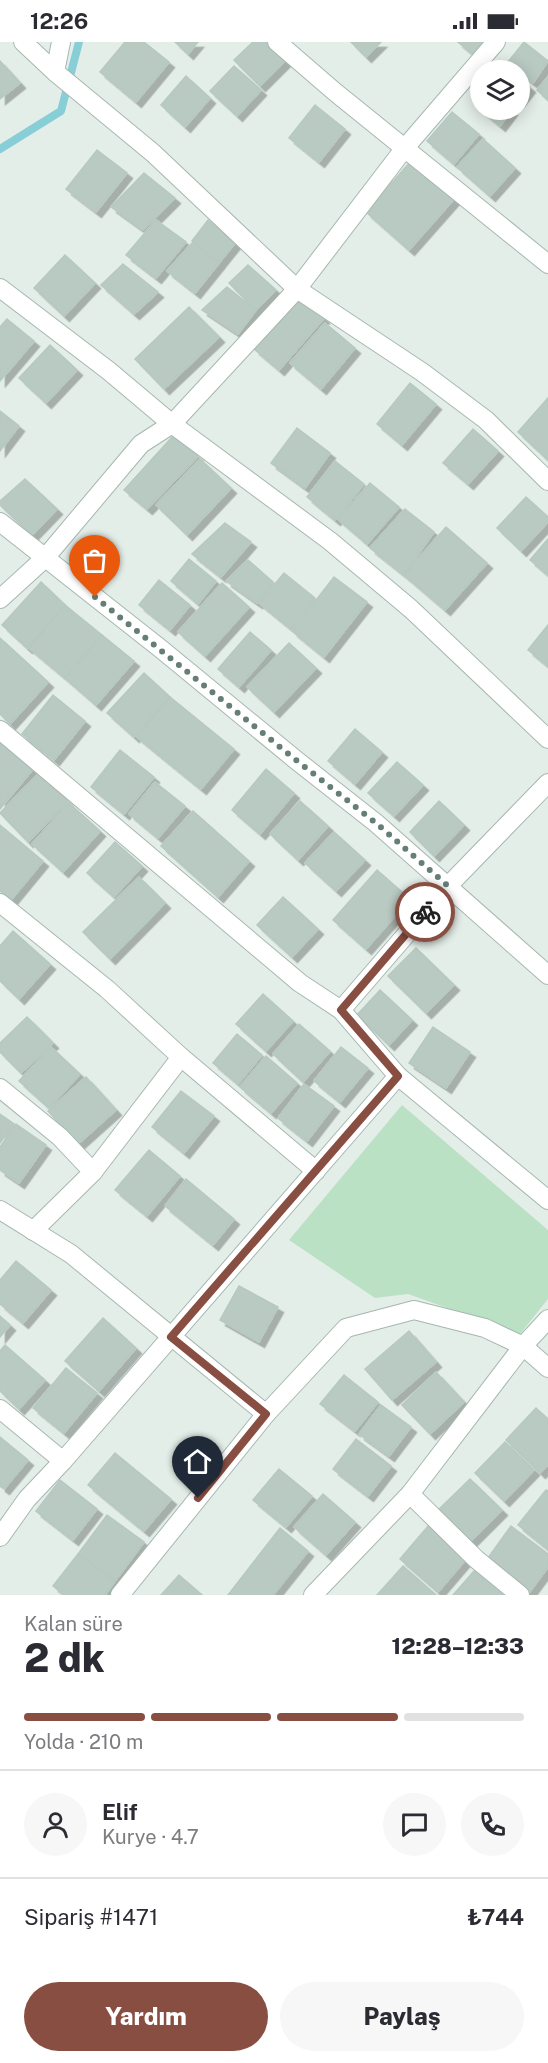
<!DOCTYPE html>
<html lang="tr">
<meta charset="utf-8">
<style>
:root{--surface:#fff;--page:#f7f7f7;--text:#2b2b33;--muted:#7c7c81;--line:#e1e1e2;--accent:#894e42}
body{margin:0;font-family:"Public Sans",sans-serif;background:var(--page);color:var(--text);height:100vh;display:flex;flex-direction:column;font-size:22px;white-space:nowrap}
*{box-sizing:border-box;margin:0}
p{font-size:20px;color:var(--muted)}
.icon{flex:none;width:33px;height:33px;fill:none;stroke:currentColor;stroke-width:2;stroke-linecap:round;stroke-linejoin:round}
.map{position:relative;height:1553px;overflow:hidden}
.details{display:flex;flex-direction:column;background:var(--surface);flex:1}
.details>*{flex:none}
.buttons{position:absolute;left:470px;top:18px;display:grid;gap:12px}
.buttons a{display:grid;place-items:center;width:60px;height:60px;border-radius:50%;background:var(--surface);box-shadow:0 3px 15px #0003;font-size:30px}
.pin{position:absolute;display:grid;place-items:center;width:51px;height:51px;color:#fff;margin:-62px -26px;border-radius:50% 50% 50% 0;rotate:-45deg;box-shadow:0 0 6px #0007}
.pin .icon{rotate:45deg}
.courier{position:absolute;display:grid;place-items:center;width:60px;height:60px;margin:-30px;border:4px solid #894e42;border-radius:50%;background:#fff;color:#222;box-shadow:0 2px 8px #0007}
.summary em{font-style:normal;font-weight:800}
.summary div{display:flex;flex-direction:column-reverse}
.summary{display:flex;align-items:center;justify-content:space-between;height:102px;padding:0 24px}
h1{font-size:39px;font-weight:800;line-height:45px}
.bar{display:grid;grid-template-columns:repeat(4,1fr);gap:9px 6px;align-content:center;height:72px;padding:0 24px}
.bar i{height:8px;border-radius:4px;background:var(--line)}
.bar .active{background:var(--accent)}
.bar p{grid-column:span 4}
.line{display:flex;align-items:center;gap:15px;padding:0 24px;border-top:2px solid var(--line)}
.line div{flex:1}
.round{display:grid;place-items:center;flex:none;width:63px;height:63px;border-radius:32px;background:var(--page)}
.cta{display:flex;gap:12px;margin-top:auto;padding:12px 24px}
.cta a{flex:1;height:69px;border-radius:36px;background:var(--accent);color:#fff;font-size:24px;font-weight:800;line-height:69px;text-align:center}
.cta a+a{background:var(--page);color:var(--text)}
.status{display:flex;justify-content:space-between;align-items:center;height:42px;padding:0 30px;background:var(--surface);direction:ltr}
.status svg{height:16px;fill:currentColor}
.map>svg:first-child{display:block}
.green{fill:#bbe1c4}
.lines{fill:none;stroke-linecap:round;stroke-linejoin:round}
.stream{stroke:#88ced7;stroke-width:8}
.building{fill:#b9cac2;stroke:#b6c9c0;stroke-width:1.5;filter:url(#shadow)}
.minor-casing{stroke:#a6b7b0;stroke-width:20}
.minor{stroke:#fff;stroke-width:18}
.done{stroke:#657e76;stroke-width:6;stroke-dasharray:0 10.8}
.route{stroke:#894e42;stroke-width:8}
</style>
<div class="status"><b>12:26</b><svg viewBox="0 0 49 12"><path d="M0 12V9h3v3zM5 12V6h3v6zM10 12V3h3v9zM15 12V0h3v12zM26 1h20v11H26zM47 4h2v5h-2z"/></svg></div>
<div class="map">
<svg width="548" height="1553" viewBox="0 0 548 1553">
<defs>
<filter id="shadow"><feDropShadow dx="5.5" dy="5.5" stdDeviation="0" flood-color="#0004"/></filter>
</defs>
<rect width="100%" height="100%" fill="#e4eee9"/>
<polygon class="green" points="402,1063 548,1188 548,1257 520,1292 408,1252 375,1256 289,1198"/>
<g class="lines">
<polyline class="stream" points="0,107 61,69 79,0"/>
</g>
<g class="building">
<polygon points="125,0 144,0 169,20 136,60 100,30"/>
<polygon points="175,0 198,0 188,12"/>
<polygon points="253,0 267,0 285,19 260,44 234,18"/>
<polygon points="351,0 381,0 366,15"/>
<polygon points="458,0 489,0 476,15"/>
<polygon points="524,0 548,19 533,41 507,21"/>
<polygon points="0,19 20,41 0,57"/>
<polygon points="234,24 261,48 237,74 210,49"/>
<polygon points="186,34 210,56 185,85 161,63"/>
<polygon points="548,35 548,58 537,48"/>
<polygon points="519,36 530,45 519,59"/>
<polygon points="315,63 345,87 319,120 289,96"/>
<polygon points="481,68 512,68 500,84"/>
<polygon points="452,70 479,92 454,122 427,99"/>
<polygon points="483,97 515,126 490,154 457,125"/>
<polygon points="97,108 127,131 96,170 66,147"/>
<polygon points="411,119 454,157 409,208 366,170"/>
<polygon points="144,131 175,156 143,188 111,165"/>
<polygon points="156,178 186,200 156,236 126,213"/>
<polygon points="208,178 235,201 219,221 192,199"/>
<polygon points="193,200 219,221 195,251 167,229"/>
<polygon points="65,213 95,241 64,274 34,246"/>
<polygon points="123,222 158,250 134,272 101,243"/>
<polygon points="248,223 276,248 256,268 229,241"/>
<polygon points="227,245 256,268 238,292 202,268"/>
<polygon points="298,255 324,276 279,328 254,307"/>
<polygon points="189,265 219,295 164,347 135,317"/>
<polygon points="7,277 34,299 0,339 0,285"/>
<polygon points="325,281 355,306 321,347 290,321"/>
<polygon points="50,303 77,328 46,361 19,336"/>
<polygon points="410,341 436,362 402,403 377,382"/>
<polygon points="548,356 548,418 518,390"/>
<polygon points="0,369 19,384 0,409"/>
<polygon points="297,386 330,411 305,446 271,421"/>
<polygon points="473,387 498,409 468,442 443,421"/>
<polygon points="173,394 198,414 147,467 124,448"/>
<polygon points="200,417 231,446 187,493 156,463"/>
<polygon points="335,419 364,442 335,478 307,455"/>
<polygon points="25,437 57,467 32,493 0,463 0,459"/>
<polygon points="370,441 399,465 367,502 338,477"/>
<polygon points="526,455 548,475 548,480 521,509 497,486"/>
<polygon points="405,467 434,490 404,533 370,506"/>
<polygon points="225,481 251,500 221,535 192,512"/>
<polygon points="446,485 487,521 445,568 404,533"/>
<polygon points="548,497 548,533 530,518"/>
<polygon points="189,517 216,539 198,562 171,539"/>
<polygon points="248,518 273,540 257,561 226,539"/>
<polygon points="284,531 315,556 291,587 259,561"/>
<polygon points="334,535 367,560 324,615 292,589"/>
<polygon points="159,538 190,563 170,588 139,563"/>
<polygon points="41,540 65,563 27,606 2,583"/>
<polygon points="222,541 249,565 205,614 178,590"/>
<polygon points="65,563 102,593 65,636 29,606"/>
<polygon points="548,583 548,624 528,608"/>
<polygon points="250,590 271,608 239,645 218,627"/>
<polygon points="102,593 134,619 96,663 65,636"/>
<polygon points="0,596 48,640 10,682 0,672"/>
<polygon points="289,601 316,626 274,670 247,645"/>
<polygon points="144,631 170,655 134,695 107,671"/>
<polygon points="53,653 85,679 54,718 22,692"/>
<polygon points="170,655 234,707 201,747 137,695"/>
<polygon points="355,687 382,710 355,742 328,719"/>
<polygon points="0,701 33,727 0,767"/>
<polygon points="120,708 154,735 124,772 91,745"/>
<polygon points="397,720 423,743 394,774 368,751"/>
<polygon points="266,727 294,751 260,792 232,768"/>
<polygon points="39,731 68,759 28,800 0,771"/>
<polygon points="155,740 185,764 158,796 129,772"/>
<polygon points="300,759 328,784 298,818 270,792"/>
<polygon points="439,759 464,783 434,814 410,790"/>
<polygon points="69,761 100,789 63,830 32,802"/>
<polygon points="193,769 249,819 218,855 161,804"/>
<polygon points="0,783 43,819 11,858 0,849"/>
<polygon points="334,790 365,818 336,849 305,821"/>
<polygon points="115,800 142,824 114,855 87,831"/>
<polygon points="377,828 410,857 366,907 333,878"/>
<polygon points="139,835 165,861 110,917 83,890"/>
<polygon points="283,855 318,887 292,915 257,883"/>
<polygon points="13,889 50,922 19,957 0,939 0,904"/>
<polygon points="416,906 454,943 426,971 388,934"/>
<polygon points="380,948 412,978 389,1003 357,973"/>
<polygon points="263,952 293,979 266,1009 236,982"/>
<polygon points="27,975 53,1001 21,1031 0,1010 0,1001"/>
<polygon points="299,982 330,1009 303,1040 273,1012"/>
<polygon points="433,985 470,1010 446,1046 409,1021"/>
<polygon points="237,992 262,1013 238,1042 213,1021"/>
<polygon points="51,1005 80,1032 49,1066 19,1039"/>
<polygon points="341,1005 368,1026 340,1060 314,1039"/>
<polygon points="266,1014 297,1041 271,1071 240,1045"/>
<polygon points="86,1035 116,1068 78,1102 48,1069"/>
<polygon points="304,1042 334,1064 307,1099 278,1076"/>
<polygon points="181,1049 214,1074 184,1111 152,1085"/>
<polygon points="0,1072 14,1082 0,1101"/>
<polygon points="16,1082 46,1103 19,1141 0,1128 0,1105"/>
<polygon points="149,1108 180,1134 147,1174 115,1148"/>
<polygon points="186,1137 234,1177 213,1203 165,1164"/>
<polygon points="16,1219 51,1248 23,1281 0,1262 0,1238"/>
<polygon points="239,1244 278,1265 259,1300 220,1278"/>
<polygon points="0,1274 10,1283 0,1295"/>
<polygon points="103,1276 136,1306 99,1349 65,1319"/>
<polygon points="409,1289 436,1320 392,1358 365,1327"/>
<polygon points="5,1303 45,1338 19,1367 0,1349 0,1309"/>
<polygon points="66,1326 97,1351 64,1391 33,1366"/>
<polygon points="436,1330 464,1360 430,1392 402,1363"/>
<polygon points="344,1333 378,1360 355,1389 320,1362"/>
<polygon points="381,1363 411,1385 389,1414 359,1392"/>
<polygon points="536,1366 548,1377 548,1423 540,1431 506,1398"/>
<polygon points="0,1395 28,1418 4,1447 0,1444"/>
<polygon points="356,1397 391,1424 368,1454 333,1427"/>
<polygon points="505,1400 534,1428 504,1459 475,1431"/>
<polygon points="115,1411 171,1457 144,1489 88,1443"/>
<polygon points="279,1427 312,1454 286,1485 253,1458"/>
<polygon points="470,1437 502,1468 469,1501 437,1469"/>
<polygon points="60,1438 97,1467 73,1498 36,1469"/>
<polygon points="546,1448 548,1449 548,1507 518,1483"/>
<polygon points="323,1452 355,1480 326,1513 294,1485"/>
<polygon points="107,1473 144,1500 115,1539 78,1512"/>
<polygon points="429,1483 467,1516 438,1550 400,1517"/>
<polygon points="511,1484 548,1512 548,1525 528,1552 485,1520"/>
<polygon points="280,1486 308,1509 273,1553 228,1553"/>
<polygon points="78,1512 115,1539 105,1553 64,1553 53,1544"/>
<polygon points="403,1524 436,1553 377,1553"/>
<polygon points="474,1529 503,1553 453,1553"/>
<polygon points="179,1533 202,1553 161,1553"/>
</g>
<g class="lines">
<g class="minor-casing">
<g id="minor">
<polyline points="23,0 55,30 153,111 297,247 422,330 486,378 548,439"/>
<polyline points="277,0 335,50 548,222"/>
<polyline points="55,30 61,0"/>
<polyline points="0,246 109,329 172,382 330,499 411,567 548,697"/>
<polyline points="0,480 161,607 296,718 376,781 548,933"/>
<polyline points="0,557 45,516 141,402 172,382 297,247 404,107 496,0"/>
<polyline points="0,688 300,941 341,968 398,1034 548,1158"/>
<polyline points="0,861 107,947 181,1015 93,1130"/>
<polyline points="341,968 448,844 548,741"/>
<polyline points="181,1015 316,1129"/>
<polyline points="0,1046 60,1095 93,1130 33,1189"/>
<polyline points="0,1168 71,1212 266,1372"/>
<polyline points="0,1367 63,1419"/>
<polyline points="410,1452 476,1517 520,1553"/>
<polyline points="0,1495 27,1457 63,1419 398,1034"/>
<polyline points="120,1553 266,1372 346,1286 414,1268 485,1286 523,1304 548,1326"/>
<polyline points="313,1553 410,1452 523,1304 548,1277"/>
</g>
</g>
<use href="#minor" class="minor"/>
</g>
<g class="lines">
<polyline class="done" points="95,555 296,718 376,781 448,844 425,870"/>
<polyline class="route" points="198,1456 266,1372 171,1295 398,1034 341,968 425,870"/>
</g>
</svg>
<div class="buttons">
<a><svg class="icon" aria-label="layers" viewBox="0 0 24 24"><path d="M12 4l9 5-9 5-9-5zM3 14l9 5 9-5"/></svg></a>
</div>
<div class="pin" style="left:95px;top:555px;background:#ea580c"><svg class="icon" aria-label="bag" viewBox="0 0 24 24"><path d="M5 8h14l-1 12H6zM9 8a3 3 0 0 1 6 0"/></svg></div>
<div class="pin" style="left:198px;top:1456px;background:#1f2937"><svg class="icon" aria-label="home" viewBox="0 0 24 24"><path d="M3 11l9-7 9 7M6 9v11h12V9"/></svg></div>
<div class="courier" style="left:425px;top:870px"><svg class="icon" aria-label="bike" viewBox="0 0 24 24"><circle cx="6" cy="16" r="4"/><circle cx="18" cy="16" r="4"/><path d="M6 16l4-8h5l3 8M10 8l3 8H6M13 5h3"/></svg></div>
</div>
<section class="details">
<div class="summary"><div><h1>2 dk</h1><p>Kalan süre</p></div><em>12:28–12:33</em></div>
<div class="bar"><i class="active"></i><i class="active"></i><i class="active"></i><i></i><p>Yolda · 210 m</p></div>
<div class="line" style="height:108px"><a class="round"><svg class="icon" aria-label="person" viewBox="0 0 24 24"><circle cx="12" cy="8" r="4"/><path d="M4 21q1-7 8-7t8 7"/></svg></a><div><b>Elif</b><p>Kurye · 4.7</p></div><a class="round"><svg class="icon" aria-label="chat" viewBox="0 0 24 24"><path d="M4 5h16v11H9l-5 4z"/></svg></a><a class="round"><svg class="icon" aria-label="phone" viewBox="0 0 24 24"><path d="M5 4h4l2 5-3 2q2 4 5 5l2-3 5 2v4C11 20 4 13 5 4z"/></svg></a></div>
<div class="line" style="height:78px"><div>Sipariş #1471</div><b>₺744</b></div>
<div class="cta"><a>Yardım</a><a>Paylaş</a></div>
</section>
